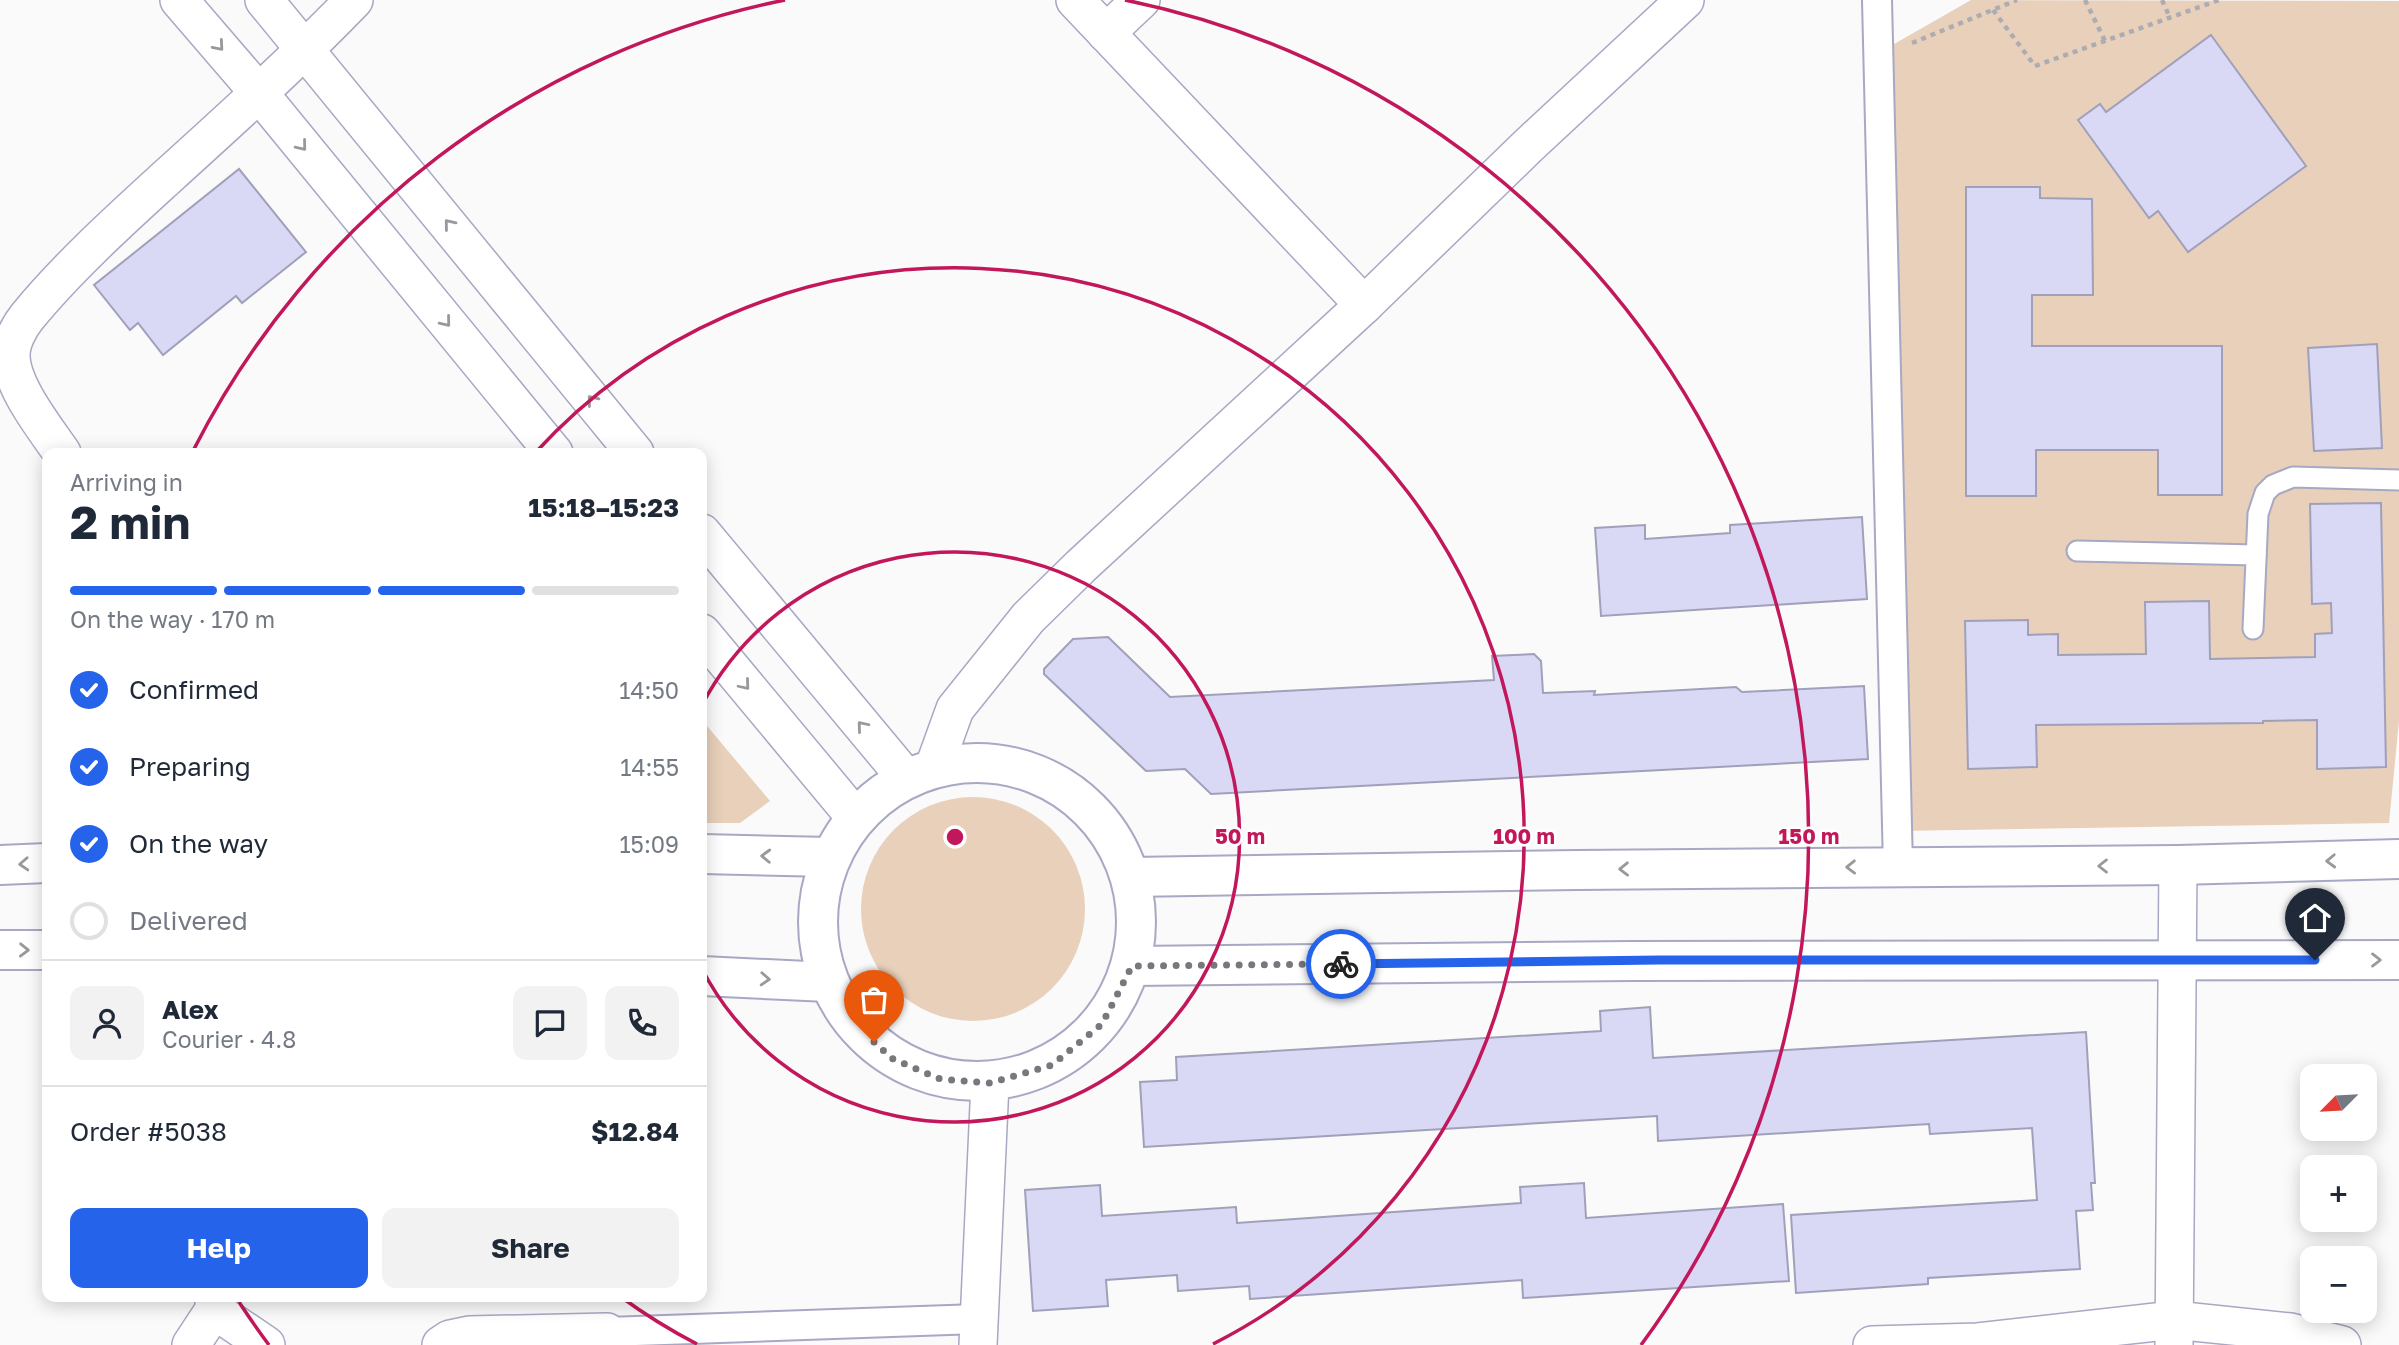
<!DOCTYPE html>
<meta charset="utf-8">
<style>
:root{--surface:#fff;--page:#f2f2f3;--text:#1f2937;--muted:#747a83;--line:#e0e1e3;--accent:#2563eb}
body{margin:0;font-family:"Golos Text",sans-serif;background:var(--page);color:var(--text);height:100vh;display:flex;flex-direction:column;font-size:26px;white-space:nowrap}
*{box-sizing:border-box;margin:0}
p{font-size:23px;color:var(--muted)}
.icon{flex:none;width:38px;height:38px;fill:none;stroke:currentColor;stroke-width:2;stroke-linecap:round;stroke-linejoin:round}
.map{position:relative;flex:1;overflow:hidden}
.panel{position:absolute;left:42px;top:448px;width:665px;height:854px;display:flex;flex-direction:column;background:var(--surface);border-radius:14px;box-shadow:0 4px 18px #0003}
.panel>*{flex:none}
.needle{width:46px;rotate:246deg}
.buttons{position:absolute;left:2300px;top:1064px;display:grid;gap:14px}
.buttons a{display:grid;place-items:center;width:77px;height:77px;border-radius:14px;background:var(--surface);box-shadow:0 4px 18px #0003;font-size:35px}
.pin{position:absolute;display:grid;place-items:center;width:60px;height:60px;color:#fff;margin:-72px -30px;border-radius:50% 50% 50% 0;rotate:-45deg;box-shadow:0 0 7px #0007}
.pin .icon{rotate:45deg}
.courier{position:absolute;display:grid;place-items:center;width:70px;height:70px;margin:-35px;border:5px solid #2563eb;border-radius:50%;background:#fff;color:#222;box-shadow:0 2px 9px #0007}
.head em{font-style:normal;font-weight:700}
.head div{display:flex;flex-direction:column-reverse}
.head{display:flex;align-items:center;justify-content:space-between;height:119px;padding:0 28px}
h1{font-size:46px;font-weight:700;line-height:52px}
.bar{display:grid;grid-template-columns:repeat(4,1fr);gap:10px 7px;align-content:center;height:84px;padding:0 28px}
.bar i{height:9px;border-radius:5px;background:var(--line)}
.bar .active{background:var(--accent)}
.bar p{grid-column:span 4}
.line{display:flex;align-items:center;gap:18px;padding:0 28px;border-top:2px solid var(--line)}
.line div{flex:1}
.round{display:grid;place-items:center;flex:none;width:74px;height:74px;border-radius:14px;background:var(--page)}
ol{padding:0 28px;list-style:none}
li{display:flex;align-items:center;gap:21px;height:77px}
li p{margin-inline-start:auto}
li .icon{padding:7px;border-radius:50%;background:var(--accent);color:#fff;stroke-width:4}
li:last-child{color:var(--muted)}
li i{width:38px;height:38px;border:4px solid var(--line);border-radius:50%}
.action{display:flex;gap:14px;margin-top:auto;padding:14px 28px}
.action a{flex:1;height:80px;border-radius:14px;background:var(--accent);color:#fff;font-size:28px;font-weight:700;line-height:80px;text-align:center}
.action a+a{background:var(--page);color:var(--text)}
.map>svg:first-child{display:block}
.green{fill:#e8d0bb}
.building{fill:#d9d9f6;stroke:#a0a0bb;stroke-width:2}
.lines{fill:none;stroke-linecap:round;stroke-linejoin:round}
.service-casing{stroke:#a7a8c3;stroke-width:23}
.pedestrian-casing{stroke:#a7a8c3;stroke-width:32}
.minor-casing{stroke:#a7a8c3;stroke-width:40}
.tertiary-casing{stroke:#a7a8c3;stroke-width:42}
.path{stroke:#adadb1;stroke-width:4.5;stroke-dasharray:5 5;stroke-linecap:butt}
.service{stroke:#fff;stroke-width:19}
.pedestrian{stroke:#fff;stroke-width:28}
.minor{stroke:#fff;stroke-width:37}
.tertiary{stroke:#fff;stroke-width:38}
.oneway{stroke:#98989d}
.done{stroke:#77777e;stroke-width:7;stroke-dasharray:0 12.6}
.route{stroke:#2563eb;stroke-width:9}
.ring{fill:none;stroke:#c2185b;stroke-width:3.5}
.centre{fill:#c2185b;stroke:#fff;stroke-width:3.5}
.ring-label{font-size:21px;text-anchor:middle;font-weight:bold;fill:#c2185b;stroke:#fff;stroke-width:5;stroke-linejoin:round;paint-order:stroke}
</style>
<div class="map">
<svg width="2399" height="1345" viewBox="0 0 2399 1345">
<rect width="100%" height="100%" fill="#fafafa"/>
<g class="green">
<polygon points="1971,0 2399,1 2399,721 2389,823 1898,831 1889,47"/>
<polygon points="702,720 770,801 740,823 702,823"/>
<circle cx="973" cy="909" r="112"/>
</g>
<g class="building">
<polygon points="2211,35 2306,166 2188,252 2158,211 2149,218 2078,120 2100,104 2106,112"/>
<polygon points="239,169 306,252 242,303 236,296 163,355 138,323 130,330 94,285"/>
<polygon points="1966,187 2040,187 2040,198 2092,199 2093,295 2032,295 2032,346 2222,346 2222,495 2158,495 2158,450 2036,450 2036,496 1966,496"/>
<polygon points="2377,344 2382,448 2314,451 2308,348"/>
<polygon points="2381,503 2386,767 2317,769 2317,720 2263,721 2263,723 2036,725 2037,767 1968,769 1965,621 2028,620 2028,635 2058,634 2058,655 2146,654 2145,602 2209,601 2210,659 2315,657 2315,634 2332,633 2331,603 2312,604 2310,504"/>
<polygon points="1862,517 1867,599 1601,616 1595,528 1645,525 1645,539 1730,533 1730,525"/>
<polygon points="1108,637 1170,697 1494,680 1492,656 1534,654 1541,661 1543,693 1595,691 1594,695 1736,687 1742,692 1864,686 1868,759 1211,794 1185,769 1146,771 1044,674 1044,669 1073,639"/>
<polygon points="1650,1007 1653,1058 2086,1032 2095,1183 2091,1183 2093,1210 2076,1211 2080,1269 1928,1278 1928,1284 1796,1293 1791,1215 2037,1200 2032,1128 1930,1134 1929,1124 1658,1141 1657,1116 1144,1147 1140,1082 1177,1080 1176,1057 1601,1031 1600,1011"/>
<polygon points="1584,1183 1586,1218 1783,1204 1789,1281 1523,1298 1522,1280 1250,1299 1249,1286 1178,1291 1177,1275 1106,1280 1108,1306 1033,1311 1025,1190 1100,1185 1102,1216 1236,1207 1237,1223 1521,1203 1520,1187"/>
</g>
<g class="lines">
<g class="service-casing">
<g id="service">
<polyline points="2077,551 2256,555"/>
<polyline points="2253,629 2258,514 2265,493 2273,485 2293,477 2399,480"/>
</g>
</g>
<g class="pedestrian-casing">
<g id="pedestrian">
<polyline points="1877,0 1898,867"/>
<polyline points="607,1332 978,1319"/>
</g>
</g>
<g class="minor-casing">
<g id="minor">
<polyline points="179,0 259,93 554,453"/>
<polyline points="264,0 635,453"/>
<polyline points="1075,0 1364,305"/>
<polyline points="1106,33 1141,0"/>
<path d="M 62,453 C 45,428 11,386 11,355 C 11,342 19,327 27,317 C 67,268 119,221 166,178 C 230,120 294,62 354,0"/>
<polyline points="702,533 906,778"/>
<polyline points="702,633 855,817"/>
<polyline points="934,767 955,709 1028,618 1081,566 1364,305 1528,146 1685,0"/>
<polyline points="214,1310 266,1345"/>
<polyline points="191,1345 214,1310 214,1297"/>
<polyline points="441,1345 450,1339 469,1335 607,1332 607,1345"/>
<polyline points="978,1345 990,1083"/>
<polyline points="1872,1345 1978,1342 2174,1320 2290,1332 2342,1345"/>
<polyline points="2174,1345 2178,865"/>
</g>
</g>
<g class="tertiary-casing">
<g id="tertiary">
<circle cx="977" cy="922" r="159"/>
<polyline points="702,854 830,857"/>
<polyline points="0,865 47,863"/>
<polyline points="1131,877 1577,870 2178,865 2399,859"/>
<polyline points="0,950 47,950"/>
<polyline points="1132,966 1632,961 2399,960"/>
<polyline points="702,976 828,982"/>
</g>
</g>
<g class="path">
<polyline points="2085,0 2105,41"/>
<polyline points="2162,0 2170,18"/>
<polyline points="1993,10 2035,66 2219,0"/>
<polyline points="1912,43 2017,0"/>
</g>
<use href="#service" class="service"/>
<use href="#pedestrian" class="pedestrian"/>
<use href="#minor" class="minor"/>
<use href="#tertiary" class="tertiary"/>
</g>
<defs><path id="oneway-chevron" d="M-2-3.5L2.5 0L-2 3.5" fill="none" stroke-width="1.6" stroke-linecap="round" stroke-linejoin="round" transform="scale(1.75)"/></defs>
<g class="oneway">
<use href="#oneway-chevron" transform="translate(219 46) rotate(49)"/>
<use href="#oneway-chevron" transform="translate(302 146) rotate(51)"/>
<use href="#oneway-chevron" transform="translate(449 224) rotate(-129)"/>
<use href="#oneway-chevron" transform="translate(446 322) rotate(51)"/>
<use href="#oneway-chevron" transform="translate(592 400) rotate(-129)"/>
<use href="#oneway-chevron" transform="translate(745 685) rotate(50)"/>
<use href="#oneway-chevron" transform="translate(862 726) rotate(-130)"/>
<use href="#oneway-chevron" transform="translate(766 856) rotate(-178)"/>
<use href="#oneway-chevron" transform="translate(2331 861) rotate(178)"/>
<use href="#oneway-chevron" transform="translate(24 864) rotate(177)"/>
<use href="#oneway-chevron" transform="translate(2103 866) rotate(180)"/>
<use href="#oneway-chevron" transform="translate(1851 867) rotate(179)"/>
<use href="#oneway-chevron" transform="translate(1624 869) rotate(179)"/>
<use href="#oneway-chevron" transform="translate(24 950) rotate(1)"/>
<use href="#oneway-chevron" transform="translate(2376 960)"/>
<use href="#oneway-chevron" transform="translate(765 979) rotate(3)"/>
</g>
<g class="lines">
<polyline class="done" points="874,1042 893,1059 940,1079 990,1083 1011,1077 1052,1065 1102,1024 1132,966 1341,964"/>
<polyline class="route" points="1341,964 1659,960 2315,960"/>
</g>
<g class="ring">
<path d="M702 705A285 285 0 1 1 702 969"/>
<path d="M697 1344A569 569 0 0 1 621 1297M535 453A569 569 0 1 1 1213 1344"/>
<path d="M269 1345A854 854 0 0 1 239 1302M194 449A854 854 0 0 1 785 0M1125 0A854 854 0 0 1 1641 1345"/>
</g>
<circle cx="955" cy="837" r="10" class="centre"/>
<g class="ring-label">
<text x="1240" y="844">50 m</text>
<text x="1524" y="844">100 m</text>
<text x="1809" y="844">150 m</text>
</g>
</svg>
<div class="buttons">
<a><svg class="needle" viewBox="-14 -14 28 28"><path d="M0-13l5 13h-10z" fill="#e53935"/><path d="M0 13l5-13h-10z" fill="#747a83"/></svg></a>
<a>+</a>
<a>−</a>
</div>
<div class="pin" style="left:874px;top:1042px;background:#ea580c"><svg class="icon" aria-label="bag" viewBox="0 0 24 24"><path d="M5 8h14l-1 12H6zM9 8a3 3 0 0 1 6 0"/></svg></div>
<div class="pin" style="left:2315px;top:960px;background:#1f2937"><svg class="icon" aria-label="home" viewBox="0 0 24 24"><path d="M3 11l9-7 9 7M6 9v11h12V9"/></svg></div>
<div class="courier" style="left:1341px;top:964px"><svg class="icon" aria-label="bike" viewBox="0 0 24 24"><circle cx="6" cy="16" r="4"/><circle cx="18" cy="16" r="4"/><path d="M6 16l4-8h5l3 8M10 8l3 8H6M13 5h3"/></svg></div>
<section class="panel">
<div class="head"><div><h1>2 min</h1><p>Arriving in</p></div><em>15:18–15:23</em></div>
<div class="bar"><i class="active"></i><i class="active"></i><i class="active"></i><i></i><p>On the way · 170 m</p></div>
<ol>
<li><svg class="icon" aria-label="check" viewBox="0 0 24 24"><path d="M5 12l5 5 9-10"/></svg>Confirmed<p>14:50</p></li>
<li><svg class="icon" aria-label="check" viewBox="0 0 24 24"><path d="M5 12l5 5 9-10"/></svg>Preparing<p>14:55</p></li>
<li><svg class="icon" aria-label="check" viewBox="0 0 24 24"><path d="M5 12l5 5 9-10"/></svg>On the way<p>15:09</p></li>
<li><i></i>Delivered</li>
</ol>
<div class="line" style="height:126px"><a class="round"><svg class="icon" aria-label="person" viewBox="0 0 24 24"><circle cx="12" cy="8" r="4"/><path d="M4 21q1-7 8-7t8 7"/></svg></a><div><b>Alex</b><p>Courier · 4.8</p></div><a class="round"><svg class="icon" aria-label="chat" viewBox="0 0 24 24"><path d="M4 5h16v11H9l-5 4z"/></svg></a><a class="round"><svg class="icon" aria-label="phone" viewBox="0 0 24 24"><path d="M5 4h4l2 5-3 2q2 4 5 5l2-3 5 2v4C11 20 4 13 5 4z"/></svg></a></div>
<div class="line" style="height:91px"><div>Order #5038</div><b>$12.84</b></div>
<div class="action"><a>Help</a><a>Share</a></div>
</section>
</div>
